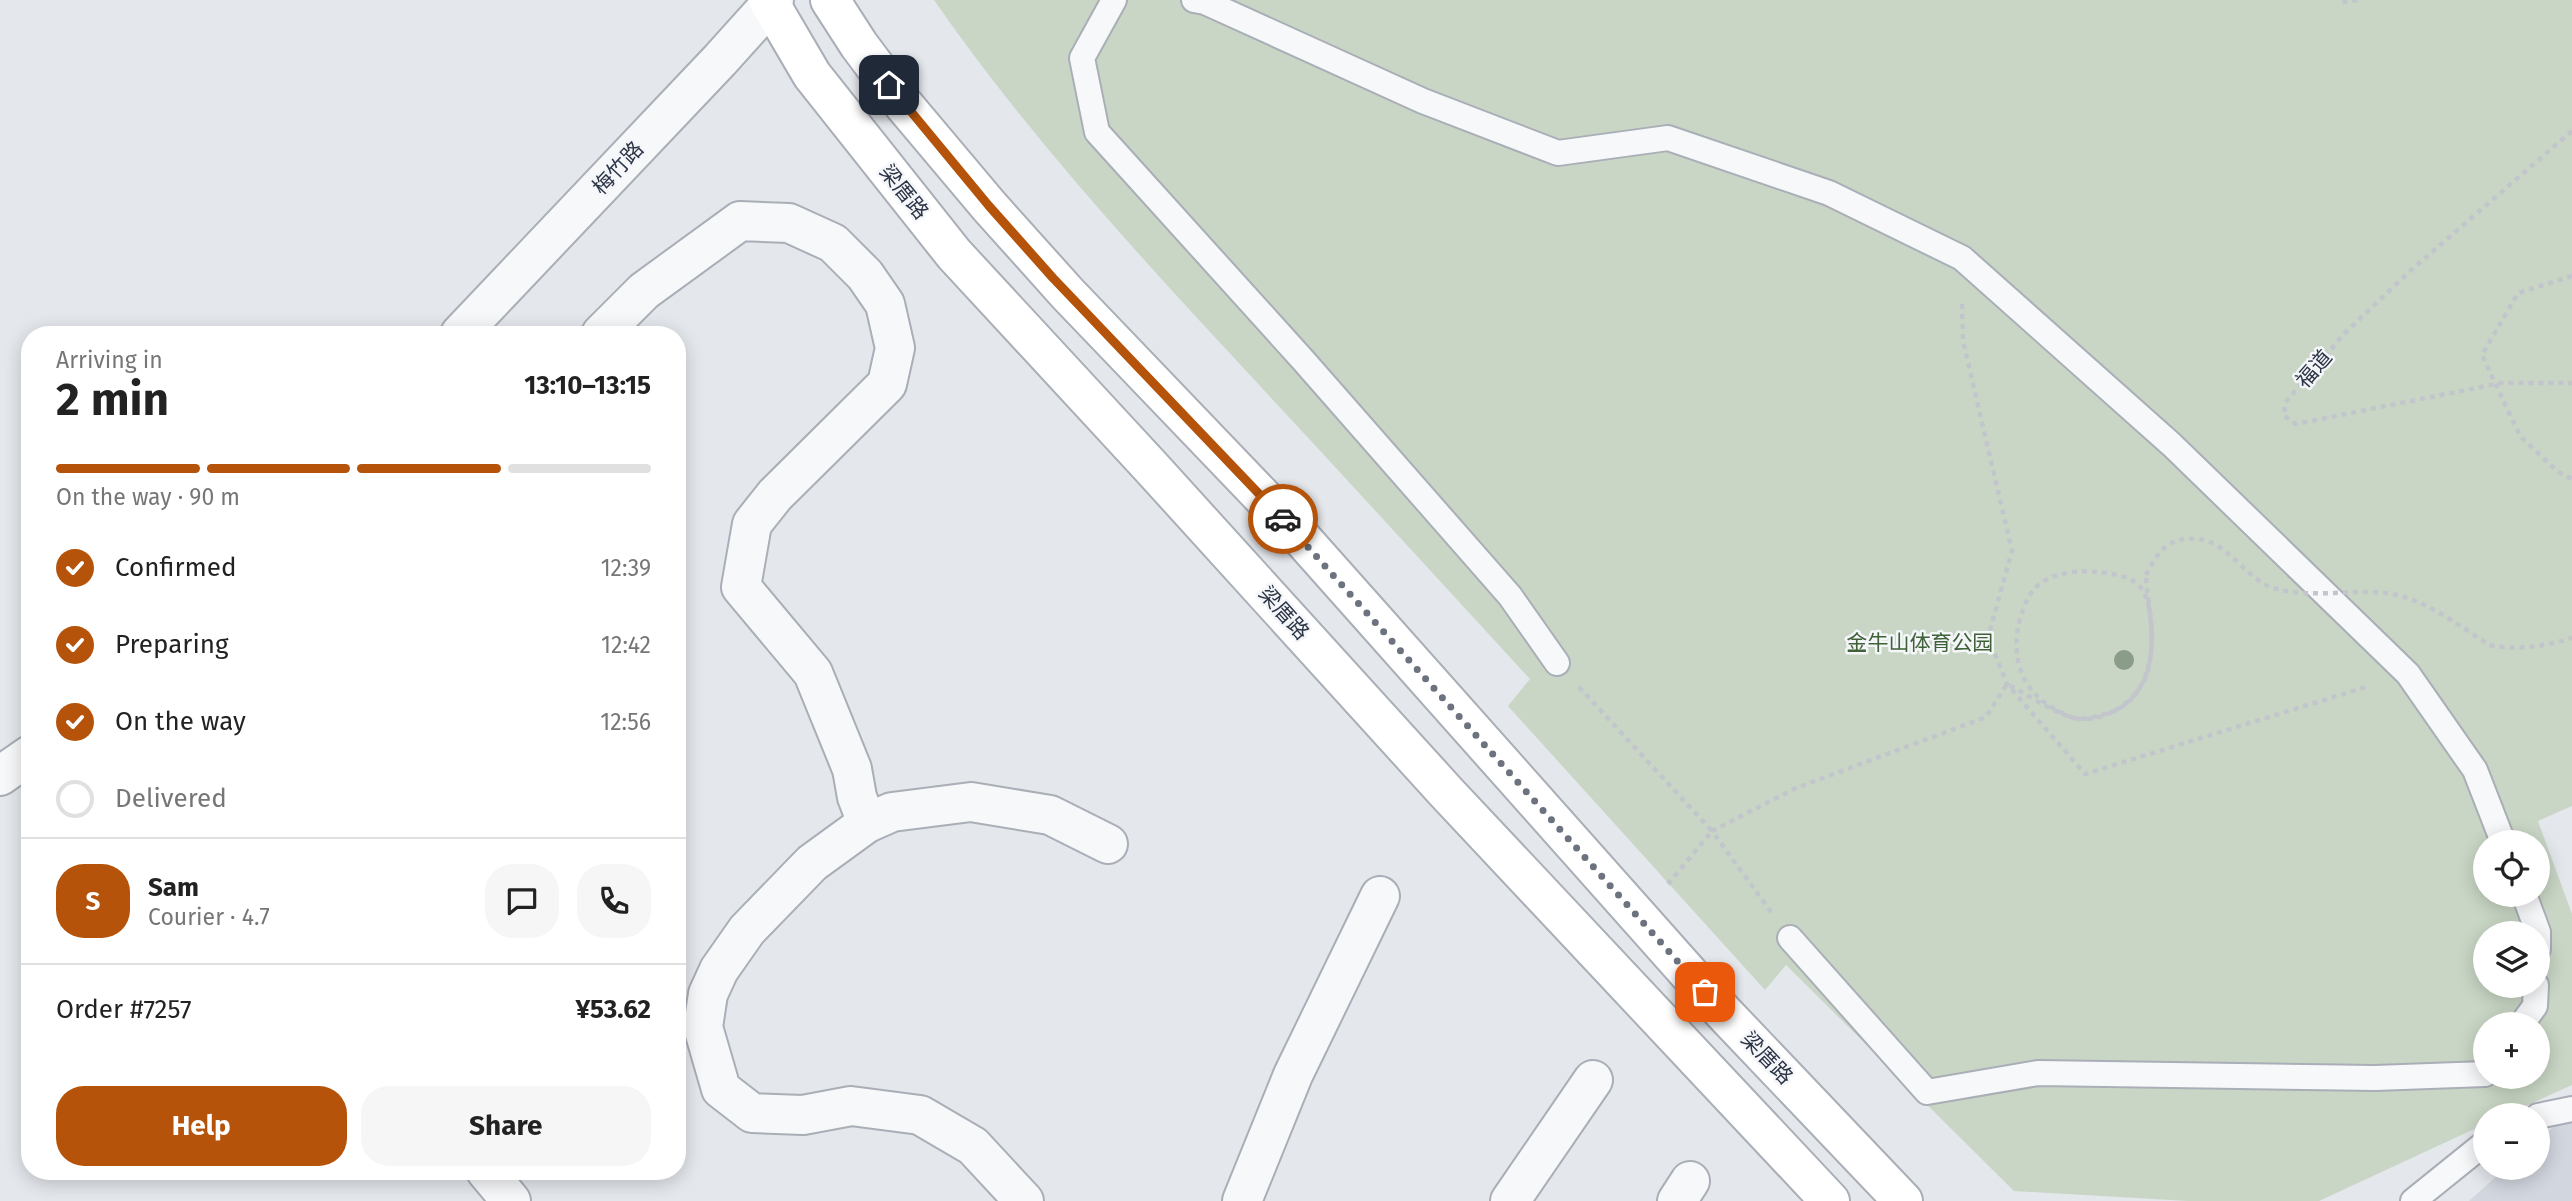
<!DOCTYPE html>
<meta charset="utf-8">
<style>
:root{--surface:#fff;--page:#f6f6f6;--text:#222;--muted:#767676;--line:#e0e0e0;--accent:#b45309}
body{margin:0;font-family:"Fira Sans","Noto Sans SC",sans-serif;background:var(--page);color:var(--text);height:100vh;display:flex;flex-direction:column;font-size:26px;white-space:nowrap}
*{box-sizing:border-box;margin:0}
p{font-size:23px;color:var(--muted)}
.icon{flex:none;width:38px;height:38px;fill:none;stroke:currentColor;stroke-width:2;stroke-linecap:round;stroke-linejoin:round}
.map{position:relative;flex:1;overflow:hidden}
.panel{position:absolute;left:21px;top:326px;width:665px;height:854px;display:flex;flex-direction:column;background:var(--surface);border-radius:28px;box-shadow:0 4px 18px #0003}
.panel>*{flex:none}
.fabs{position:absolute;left:2473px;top:830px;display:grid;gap:14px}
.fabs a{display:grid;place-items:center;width:77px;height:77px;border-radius:50%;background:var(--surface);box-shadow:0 4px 18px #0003;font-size:35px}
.pin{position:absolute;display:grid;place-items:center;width:60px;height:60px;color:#fff;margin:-30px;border-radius:14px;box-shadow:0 4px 10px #0006}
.courier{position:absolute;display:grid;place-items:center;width:70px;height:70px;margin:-35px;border:5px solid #b45309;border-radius:50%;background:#fff;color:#222;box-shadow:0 2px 9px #0007}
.overview em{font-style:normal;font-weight:700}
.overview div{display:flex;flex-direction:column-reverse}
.overview{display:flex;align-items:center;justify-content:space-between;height:119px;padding:0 35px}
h1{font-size:46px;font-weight:700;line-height:52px}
.bar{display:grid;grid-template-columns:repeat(4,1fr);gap:10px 7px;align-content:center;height:84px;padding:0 35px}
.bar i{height:9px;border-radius:5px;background:var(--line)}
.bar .on{background:var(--accent)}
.bar p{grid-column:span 4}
.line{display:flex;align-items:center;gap:18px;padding:0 35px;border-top:2px solid var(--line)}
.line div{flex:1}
.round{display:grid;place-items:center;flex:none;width:74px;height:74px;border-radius:28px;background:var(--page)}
ol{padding:0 35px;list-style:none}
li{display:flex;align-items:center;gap:21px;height:77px}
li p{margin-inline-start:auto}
li .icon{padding:7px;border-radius:50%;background:var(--accent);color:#fff;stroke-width:4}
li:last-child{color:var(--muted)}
li i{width:38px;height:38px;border:4px solid var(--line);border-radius:50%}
.cta{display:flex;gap:14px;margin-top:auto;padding:14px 35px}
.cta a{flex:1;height:80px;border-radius:28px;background:var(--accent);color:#fff;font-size:28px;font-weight:700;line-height:80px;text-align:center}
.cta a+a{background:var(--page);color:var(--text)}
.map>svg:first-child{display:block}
.built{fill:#d2d6de}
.green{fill:#c9d6c5;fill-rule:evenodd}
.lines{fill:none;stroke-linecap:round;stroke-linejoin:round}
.service-casing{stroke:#a9aeb7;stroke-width:28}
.minor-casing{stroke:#a9aeb7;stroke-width:42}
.tertiary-casing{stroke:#a9aeb7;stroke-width:42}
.secondary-casing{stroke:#a9aeb7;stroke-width:42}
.path{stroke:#c2c5cb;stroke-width:4.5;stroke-dasharray:5 5;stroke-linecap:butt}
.service{stroke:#f7f8fa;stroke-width:24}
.minor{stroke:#f7f8fa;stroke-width:38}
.tertiary{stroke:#f7f8fa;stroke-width:38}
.secondary{stroke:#fff;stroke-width:38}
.path-bridge{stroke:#c2c5cb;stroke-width:4.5;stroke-dasharray:5 5;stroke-linecap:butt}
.tree{fill:#899d89}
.done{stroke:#6c737f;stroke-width:7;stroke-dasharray:0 12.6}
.route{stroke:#b45309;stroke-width:9}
.labels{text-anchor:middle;stroke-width:5;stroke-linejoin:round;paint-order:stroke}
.street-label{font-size:21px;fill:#2b3445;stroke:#f4f6f9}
.park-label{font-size:21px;fill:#3f6138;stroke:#f4f6f9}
</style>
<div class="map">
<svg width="2572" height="1201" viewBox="0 0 2572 1201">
<rect width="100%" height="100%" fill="#e4e7ec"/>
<polygon class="built" points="2572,1121 2572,1201 2469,1201 2507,1167 2538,1167 2538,1141 2558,1123"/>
<path class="green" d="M 934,0 L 2572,0 L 2572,806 L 2538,821 L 2572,914 L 2572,1085 L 2506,1115 L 2485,1115 L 2485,1124 L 2319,1201 L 2188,1201 L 2014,1191 L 1786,965 L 1765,990 L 1508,706 L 1530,679 C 1440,581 1351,484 1261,387 C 1146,263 1031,140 934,0 ZM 2485,842 L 2538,842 L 2538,894 L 2485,894 ZM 2485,933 L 2538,933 L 2538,985 L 2485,985 ZM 2485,1024 L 2538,1024 L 2538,1076 L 2485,1076 Z"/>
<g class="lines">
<g class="service-casing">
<g id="service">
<polyline points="1114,0 1082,58 1097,132 1303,360 1510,596 1557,663"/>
<polyline points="1194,0 1205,2 1423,101 1558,153 1668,138 1829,193 1962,258 2172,445 2408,674 2475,770 2503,842"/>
<polyline points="2524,894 2538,932 2538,949"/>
<polyline points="1790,938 1927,1092 2038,1073 2375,1078 2485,1074"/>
<polyline points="2522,1024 2535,1006 2536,985"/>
<polyline points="2538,1116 2572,1109"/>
<polyline points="2413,1201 2485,1143"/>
</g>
</g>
<g class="minor-casing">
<g id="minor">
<polyline points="601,334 644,291 740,221 789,223 833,243 865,275 885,304 895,348 887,384 775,495 752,524 741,587 813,673 852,769 857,797 867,823"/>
<polyline points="1024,1201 973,1146 920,1115 851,1106 803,1115 752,1113 721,1089 703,1027 708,994 719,970 747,930 812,863 867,823 892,812 971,802 1050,815 1108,844"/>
<polyline points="1242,1201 1293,1075 1380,896"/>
<polyline points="1510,1201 1593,1080"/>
<polyline points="1677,1201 1690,1181"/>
</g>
</g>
<g class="tertiary-casing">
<g id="tertiary">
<polyline points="460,334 720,60 774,0"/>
<polyline points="0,776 30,755"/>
<polyline points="486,1171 511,1201"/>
</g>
</g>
<g class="secondary-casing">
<g id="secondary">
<polyline points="768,0 812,75 954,254 1150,466 1446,792 1830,1201"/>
<polyline points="830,0 859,45 904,105 989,206 1067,293 1298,534 1723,1012 1903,1201"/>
</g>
</g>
<g class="path">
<polyline points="2343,0 2345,2 2357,0"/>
<polyline points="2572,276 2518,293 2482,355 2520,436 2557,471 2572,479"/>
<polyline points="1962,304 1963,341 2012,551 1988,637 2007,684 2085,774 2369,686"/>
<polyline points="1579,687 1712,831 1668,884"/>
<path d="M 1771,912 L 1712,831 L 1796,788 L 1986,717 L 2007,684 C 2027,694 2058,716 2079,719 C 2087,719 2097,716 2105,714 C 2149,703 2156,651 2150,613 C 2148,601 2144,587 2133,581 C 2124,575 2108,573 2097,572 C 2080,570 2056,572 2041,583 C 2029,591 2024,606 2020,619 C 2010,656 2021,691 2055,709 C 2062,713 2071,718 2080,719 C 2109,721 2141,698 2148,670 C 2156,638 2148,607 2146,575"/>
</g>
<use href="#service" class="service"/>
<use href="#minor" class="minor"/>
<use href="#tertiary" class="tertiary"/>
<use href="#secondary" class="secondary"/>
<g class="path-bridge">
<polyline points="2572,131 2410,271 2344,334 2285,403 2284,416 2296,424 2501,383 2572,383"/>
<path d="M 2146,575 C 2157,552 2169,536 2198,539 C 2228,542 2247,580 2273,588 C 2310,599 2348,589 2385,593 C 2424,597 2458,626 2490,645 C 2518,651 2545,646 2572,638"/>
</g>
</g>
<circle class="tree" cx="2124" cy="660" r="10"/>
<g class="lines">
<polyline class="done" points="1283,519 1705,992"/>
<polyline class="route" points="889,85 989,206 1053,278 1283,519"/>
</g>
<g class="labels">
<g class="street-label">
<text transform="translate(618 168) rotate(-47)" y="7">梅竹路</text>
<text transform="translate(904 192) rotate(51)" y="7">梁厝路</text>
<text transform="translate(2314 369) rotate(-49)" y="7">福道</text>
<text transform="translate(1284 613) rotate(48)" y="7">梁厝路</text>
<text transform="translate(1767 1058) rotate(46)" y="7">梁厝路</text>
</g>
<g class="park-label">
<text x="1920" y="650">金牛山体育公园</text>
</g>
</g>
</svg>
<div class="fabs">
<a><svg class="icon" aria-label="locate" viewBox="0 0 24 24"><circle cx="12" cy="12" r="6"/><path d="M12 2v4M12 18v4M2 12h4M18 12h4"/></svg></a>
<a><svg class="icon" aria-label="layers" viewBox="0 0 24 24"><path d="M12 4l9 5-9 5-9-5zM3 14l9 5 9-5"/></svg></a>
<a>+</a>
<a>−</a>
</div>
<div class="pin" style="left:1705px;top:992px;background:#ea580c"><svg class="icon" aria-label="bag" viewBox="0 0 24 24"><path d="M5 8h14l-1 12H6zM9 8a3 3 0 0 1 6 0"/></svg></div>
<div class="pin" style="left:889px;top:85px;background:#1f2937"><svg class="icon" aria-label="home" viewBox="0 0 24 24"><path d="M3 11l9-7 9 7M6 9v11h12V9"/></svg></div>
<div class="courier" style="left:1283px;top:519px"><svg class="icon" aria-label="car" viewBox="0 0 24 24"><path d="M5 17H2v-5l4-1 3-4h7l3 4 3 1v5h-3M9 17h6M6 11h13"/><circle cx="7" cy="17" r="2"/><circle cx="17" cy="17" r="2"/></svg></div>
<section class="panel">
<div class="overview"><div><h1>2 min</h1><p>Arriving in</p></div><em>13:10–13:15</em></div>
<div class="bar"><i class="on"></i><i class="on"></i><i class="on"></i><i></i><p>On the way · 90 m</p></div>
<ol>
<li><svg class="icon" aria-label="check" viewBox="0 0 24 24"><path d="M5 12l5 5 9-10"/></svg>Confirmed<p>12:39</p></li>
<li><svg class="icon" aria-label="check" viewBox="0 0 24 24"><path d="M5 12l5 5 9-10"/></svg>Preparing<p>12:42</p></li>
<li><svg class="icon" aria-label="check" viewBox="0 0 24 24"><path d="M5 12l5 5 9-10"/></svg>On the way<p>12:56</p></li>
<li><i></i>Delivered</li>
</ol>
<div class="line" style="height:126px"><b class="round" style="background:var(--accent);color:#fff">S</b><div><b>Sam</b><p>Courier · 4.7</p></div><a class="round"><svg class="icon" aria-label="chat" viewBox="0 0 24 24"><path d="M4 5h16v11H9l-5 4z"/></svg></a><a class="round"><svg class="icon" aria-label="phone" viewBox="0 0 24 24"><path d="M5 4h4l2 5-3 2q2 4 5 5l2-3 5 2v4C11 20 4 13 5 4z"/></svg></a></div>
<div class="line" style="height:91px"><div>Order #7257</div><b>¥53.62</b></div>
<div class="cta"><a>Help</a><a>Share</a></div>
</section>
</div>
